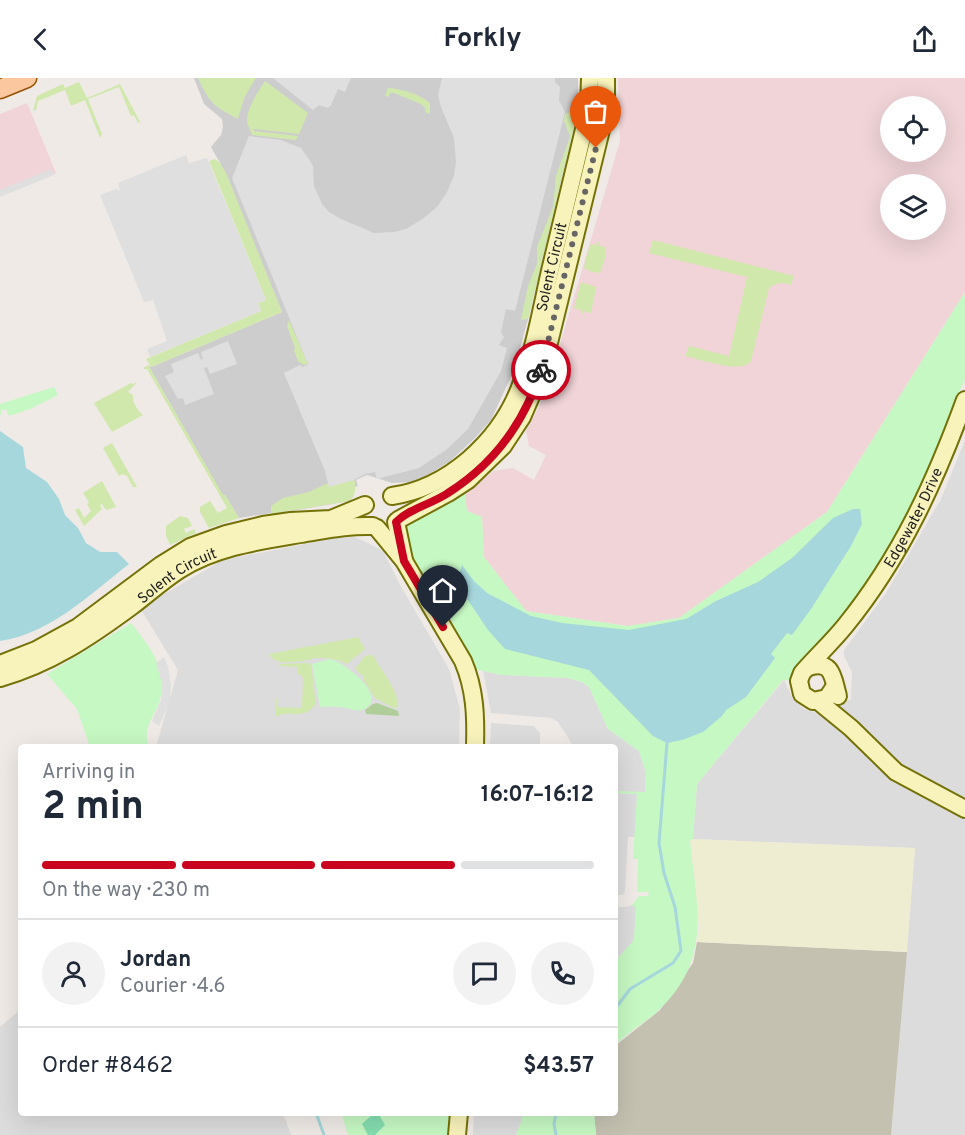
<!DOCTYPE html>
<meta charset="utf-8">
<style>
:root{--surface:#fff;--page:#f2f2f3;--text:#1f2937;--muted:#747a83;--line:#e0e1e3;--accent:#c9041e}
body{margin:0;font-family:Overpass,sans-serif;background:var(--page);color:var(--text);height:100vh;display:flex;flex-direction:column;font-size:22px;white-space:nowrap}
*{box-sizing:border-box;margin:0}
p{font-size:20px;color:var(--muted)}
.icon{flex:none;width:33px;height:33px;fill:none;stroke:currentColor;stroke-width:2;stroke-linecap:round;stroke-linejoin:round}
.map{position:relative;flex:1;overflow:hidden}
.drawer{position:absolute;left:18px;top:666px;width:600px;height:372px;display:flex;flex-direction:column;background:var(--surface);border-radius:6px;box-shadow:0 6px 24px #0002}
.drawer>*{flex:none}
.buttons{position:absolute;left:880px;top:18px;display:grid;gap:12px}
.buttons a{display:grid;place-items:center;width:66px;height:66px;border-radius:50%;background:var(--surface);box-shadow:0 6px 24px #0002;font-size:30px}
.pin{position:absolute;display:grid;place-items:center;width:51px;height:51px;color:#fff;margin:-62px -26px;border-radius:50% 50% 50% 0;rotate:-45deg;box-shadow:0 0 6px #0007}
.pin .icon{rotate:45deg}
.courier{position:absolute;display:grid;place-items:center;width:60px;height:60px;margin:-30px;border:4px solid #c9041e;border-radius:50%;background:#fff;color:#222;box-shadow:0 2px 8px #0007}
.overview em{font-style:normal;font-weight:700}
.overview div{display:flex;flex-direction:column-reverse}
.overview{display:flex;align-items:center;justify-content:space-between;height:102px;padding:0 24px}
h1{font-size:39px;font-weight:700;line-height:45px}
.bar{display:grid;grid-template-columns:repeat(4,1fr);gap:9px 6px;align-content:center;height:72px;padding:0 24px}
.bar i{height:8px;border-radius:4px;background:var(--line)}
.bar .current{background:var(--accent)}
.bar p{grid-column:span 4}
.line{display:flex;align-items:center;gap:15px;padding:0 24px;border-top:2px solid var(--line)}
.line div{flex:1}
.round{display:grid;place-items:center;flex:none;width:63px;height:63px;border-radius:32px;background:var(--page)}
header{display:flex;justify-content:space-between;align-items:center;height:78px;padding:0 24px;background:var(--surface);font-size:27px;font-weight:700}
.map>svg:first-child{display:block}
.residential{fill:#dddcdc}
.commercial{fill:#f0d4d7;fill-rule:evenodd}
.religious{fill:#cdcdcd}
.construction{fill:#c4c1b1}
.farmland{fill:#eeecd1}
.grass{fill:#d1e8ac}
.forest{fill:#b0ce9a}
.park{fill:#c6f8c3}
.pitch{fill:#84ddaf}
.parking{fill:#dfdfdf}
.water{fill:#a6d7dc}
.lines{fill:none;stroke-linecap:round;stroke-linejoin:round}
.stream{stroke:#a6d7dc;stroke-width:3}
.secondary-casing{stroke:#747207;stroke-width:20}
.primary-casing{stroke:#965203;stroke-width:21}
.secondary{stroke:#f8f3ba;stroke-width:16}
.primary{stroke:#fac79f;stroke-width:18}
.done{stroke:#686664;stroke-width:6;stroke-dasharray:0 10.8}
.route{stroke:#c9041e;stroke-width:8}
.labels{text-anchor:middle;stroke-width:4.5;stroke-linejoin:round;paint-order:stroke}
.street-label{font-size:15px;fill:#1f1f1f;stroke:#fff}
</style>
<header><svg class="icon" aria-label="back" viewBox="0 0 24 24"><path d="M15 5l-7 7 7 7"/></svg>Forkly<svg class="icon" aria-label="share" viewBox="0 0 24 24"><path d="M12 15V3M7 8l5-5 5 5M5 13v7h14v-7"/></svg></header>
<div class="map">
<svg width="965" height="1057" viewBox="0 0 965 1057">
<rect width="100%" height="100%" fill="#efeae5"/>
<g class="residential">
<polygon points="965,362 965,1057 891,1057 915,770 693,761 697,706 784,602 793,621 804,631 819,636 851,621 852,594 844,578 844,572 886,515 941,421"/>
<polygon points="355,459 380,471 384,475 399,505 449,591 460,631 459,669 156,669 178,592 140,530 223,482 336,460"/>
<polygon points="483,593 502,597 568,600 582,604 589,609 608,651 639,673 646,695 645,715 615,713 615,669 574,669 558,644 551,640 491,635"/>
<polygon points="491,645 534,648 540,655 540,669 490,669"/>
<polygon points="615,715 637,716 635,759 628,759 625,813 623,817 615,817"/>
<polygon points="632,827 636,829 634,862 615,883 615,829 626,829"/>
<polygon points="21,931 21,1035 283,1035 291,1057 0,1057 0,949"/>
<polygon points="474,1035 524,1035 524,1038 516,1057 473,1057"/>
</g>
<g class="commercial">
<path d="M 618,0 L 965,0 L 965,214 L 827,434 L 679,540 L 627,548 L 526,533 L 484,479 L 482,439 L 467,433 L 465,416 L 493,393 L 513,390 L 534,402 L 546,377 L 529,368 L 526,352 L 539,329 L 550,300 L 620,63 ZM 891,28 L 936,28 L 936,74 L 891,74 ZM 891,106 L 936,106 L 936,152 L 891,152 Z"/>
<polygon points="27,25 56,95 0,117 0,36"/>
</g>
<polygon class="religious" points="194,0 578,0 578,29 575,43 528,241 514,292 491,342 474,361 450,383 423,400 410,404 392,405 367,397 356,402 358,408 354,409 353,419 349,423 274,436 271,435 239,440 225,417 223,418 148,287 151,289 282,234 220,85 211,69 221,57 223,49 222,41 204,26"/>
<polygon class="construction" points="697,864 907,874 891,1057 596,1057 594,1035 615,1035 615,968 660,932 693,885"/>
<polygon class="farmland" points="690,761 915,770 907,874 697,864 699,850"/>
<g class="grass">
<path d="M 198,0 L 256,0 L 244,20 L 238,41 C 214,28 210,26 198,0 Z"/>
<path d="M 265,3 L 308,35 L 299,56 L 254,51 L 254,53 L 298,58 L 296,62 L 252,57 C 251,52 247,47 247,43 C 247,29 258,14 265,3 Z"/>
<polygon points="79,4 87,20 120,6 140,44 138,45 134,37 131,38 119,9 88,21 102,56 100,60 85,22 71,28 65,12 38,23 36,32 33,33 37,18 63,6 65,10"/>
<path d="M 388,10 C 402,11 419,16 430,25 L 430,36 L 425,34 L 426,31 L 421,26 L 394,15 L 390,15 L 388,19 L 385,18 Z"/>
<polygon points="572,28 578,29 575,43 528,241 521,242 528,208 537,186 537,169 553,129 556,98 568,64 570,58 564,43 565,36 570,34"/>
<polygon points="215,81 220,85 227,97 282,234 151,289 146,281 261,233 258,225 266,222 209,83"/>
<path d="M 653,162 L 794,198 L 791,207 C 782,204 777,204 769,210 L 751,283 C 741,297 701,281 685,278 L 689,268 L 729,278 L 747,199 L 649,175 Z"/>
<polygon points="598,164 600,165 600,168 606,169 605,180 600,195 592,194 584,190 586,179 591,166 597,167"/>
<polygon points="581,204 596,209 591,235 584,233 583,236 581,235 581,232 574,230"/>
<polygon points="289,242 307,284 307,286 304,287 298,283 294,273 295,270 287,248"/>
<polygon points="148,287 223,417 225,417 239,440 209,450 200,434 200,429 210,423 218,435 227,430 147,291 144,291 143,290"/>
<path d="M 137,304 L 128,314 L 133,317 C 132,325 138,333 143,337 L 112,354 L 94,325 L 131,305 L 133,306 Z"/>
<polygon points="112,365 137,409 133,409 127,398 122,396 119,398 103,370"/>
<path d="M 354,402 C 357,408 355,419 349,423 L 271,436 L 271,428 L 283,420 L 309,414 L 328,405 L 329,408 Z"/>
<polygon points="102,403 116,429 106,432 102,426 100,427 102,431 84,448 75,432 79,430 84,440 91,433 87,426 89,424 83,415"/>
<polygon points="180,438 188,440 192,448 184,451 186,455 194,451 196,455 170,467 166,458 166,448"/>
<path d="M 358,559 L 365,571 L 347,586 C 334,579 325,580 312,580 L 312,582 C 299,582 276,590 269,576 Z"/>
<path d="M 368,577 L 373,577 C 381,593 398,610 398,629 L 394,630 L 375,620 L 363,601 L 364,599 L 355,591 L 364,579 Z"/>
<path d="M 308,585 L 311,587 L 316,626 C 301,644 291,630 275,639 L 276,618 L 278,629 L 300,630 L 302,628 L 303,601 L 301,597 L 297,596 L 297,589 L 278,588 L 281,586 Z"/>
</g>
<polygon class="forest" points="377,625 398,633 399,638 366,636 365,632 373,626"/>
<g class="park">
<path d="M 965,214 L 965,302 L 956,320 L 940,369 L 926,403 L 884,480 L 855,523 L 793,603 L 783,602 L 697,706 L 693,761 L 690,762 C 696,826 713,879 661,930 C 647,944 628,953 615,968 L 615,883 L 634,862 L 636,830 L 632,827 L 639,818 L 648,818 L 649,814 L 637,814 L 638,781 L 633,781 L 637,716 L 615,715 L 615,713 L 645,714 L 646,695 L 639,673 L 608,651 L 589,609 L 582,604 L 568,600 L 502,597 L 474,591 L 429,506 L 414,484 L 405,463 L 405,444 L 461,414 L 465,416 L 467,433 L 482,439 L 484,479 L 526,533 L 627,548 L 679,540 L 827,434 Z"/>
<polygon points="54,309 58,317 30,331 9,338 6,331 0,333 2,336 0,337 0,326"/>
<path d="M 131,545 C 148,567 169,591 160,621 C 156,638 141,649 149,669 L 90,669 L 77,631 L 47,596 Z"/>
<path d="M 330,581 C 345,584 392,622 362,632 C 355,634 347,629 339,629 C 333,628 326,629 320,629 L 312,586 Z"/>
<polygon points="341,1035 449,1035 449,1057 348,1057"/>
<polygon points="524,1035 594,1035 596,1057 516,1057"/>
</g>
<polygon class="pitch" points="374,1035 378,1035 385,1047 375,1057 368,1057 362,1046"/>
<g class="parking">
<polygon points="273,0 351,0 345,14 338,11 331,27 328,30 319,27 313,32"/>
<polygon points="442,0 555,0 555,4 560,9 559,22 565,34 515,233 506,231 501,254 504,259 499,267 507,270 501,293 468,351 447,371 419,390 377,401 375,394 365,396 354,402 329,409 325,393 284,295 300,287 303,289 308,286 232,100 249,58 281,62 301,70 310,83 313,88 314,108 322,126 329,134 339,140 374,155 394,154 406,151 424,140 438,128 447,114 454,98 456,84 454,60 441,29 438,17"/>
<polygon points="186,77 189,85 207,80 266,222 258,225 261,233 150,279 147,271 167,263 153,222 144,224 100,117 116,111 120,113 118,105"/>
<polygon points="51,91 54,97 0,119 0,112"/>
<polygon points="228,263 237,286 210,296 207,289 204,290 214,316 185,327 183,320 178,321 165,298 174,294 171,286 198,275 201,282 203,281 201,274"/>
<polygon points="164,579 168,589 171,607 170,623 159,648 152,643 161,622 162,605 156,585"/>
</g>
<g class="water">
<path d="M 0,353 L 23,369 L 26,390 L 47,404 L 59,421 L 65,437 L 78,450 L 86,465 L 100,474 L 117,474 L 129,486 C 90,516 50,556 0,563 Z"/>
<polygon points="853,431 860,431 862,446 851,468 811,531 792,557 787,555 771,576 775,580 746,619 726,632 722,638 703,654 682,662 667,665 653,658 589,592 505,571 488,552 461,512 458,500 462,487 474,503 487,515 531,538 562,545 629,552 686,541 716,523 758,504 792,480 833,440"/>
</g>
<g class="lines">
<g class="stream">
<polyline points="615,931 630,911 673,885 681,873 675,829 664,795 659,765 667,665"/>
<polyline points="316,1035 324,1057"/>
<polyline points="556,1035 554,1046 556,1057"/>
</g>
<g class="secondary-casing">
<g id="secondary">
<path id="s1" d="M 392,418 C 448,410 498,364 519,312 C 534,274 541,233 550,193 C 562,144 573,96 585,47 L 589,29 L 590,0"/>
<polyline points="398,442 448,415 468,402 503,368 522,339 538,302 546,277 601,52 606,18 606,0"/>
<polyline points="396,444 404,482"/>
<path d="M 377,450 L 404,483 L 463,583 C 475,611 476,638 475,669"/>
<polyline points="0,586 36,572 78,549 161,487 190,469 226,456 263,447 291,443 331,441 365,427"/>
<path d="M 809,589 C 833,581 833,601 838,618"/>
<path id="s2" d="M 0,600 C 50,586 90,559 132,528 C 148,516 162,503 179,492 C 215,469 259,463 301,456 C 326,452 348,447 373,448"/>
<path id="s3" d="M 835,608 L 827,620 L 813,623 L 802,616 L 799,603 L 802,595 C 816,579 832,564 845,548 C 901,479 935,404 965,322"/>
<polyline points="818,623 851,650 896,694 965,731"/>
<polyline points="457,1057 459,1035"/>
</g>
</g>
<g class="primary-casing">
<polyline id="primary" points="0,11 27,0"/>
</g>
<use href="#secondary" class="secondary"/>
<use href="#primary" class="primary"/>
</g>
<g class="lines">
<polyline class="done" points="541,292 596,70"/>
<path class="route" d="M 443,549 L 404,483 L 396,444 C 410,430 432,426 448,415 C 494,386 525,343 541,292"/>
</g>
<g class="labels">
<g class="street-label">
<text dy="5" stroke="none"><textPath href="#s1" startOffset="300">Solent Circuit</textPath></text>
<text dy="5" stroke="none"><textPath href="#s3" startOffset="256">Edgewater Drive</textPath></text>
<text dy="5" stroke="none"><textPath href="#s2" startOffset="206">Solent Circuit</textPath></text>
</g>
</g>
</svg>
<div class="buttons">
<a><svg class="icon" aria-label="locate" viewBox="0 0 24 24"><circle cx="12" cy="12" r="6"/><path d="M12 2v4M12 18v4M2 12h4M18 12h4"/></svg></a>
<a><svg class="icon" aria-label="layers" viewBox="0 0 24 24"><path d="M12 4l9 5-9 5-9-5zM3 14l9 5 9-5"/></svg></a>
</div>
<div class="pin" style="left:596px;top:70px;background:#ea580c"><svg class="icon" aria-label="bag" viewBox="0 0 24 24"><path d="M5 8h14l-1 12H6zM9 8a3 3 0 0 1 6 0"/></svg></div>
<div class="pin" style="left:443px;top:549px;background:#1f2937"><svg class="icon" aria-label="home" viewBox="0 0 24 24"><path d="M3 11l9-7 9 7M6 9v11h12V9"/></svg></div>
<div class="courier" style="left:541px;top:292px"><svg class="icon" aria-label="bike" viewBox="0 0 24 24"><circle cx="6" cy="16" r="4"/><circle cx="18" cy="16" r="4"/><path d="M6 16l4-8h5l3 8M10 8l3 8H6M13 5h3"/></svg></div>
<section class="drawer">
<div class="overview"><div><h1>2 min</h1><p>Arriving in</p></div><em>16:07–16:12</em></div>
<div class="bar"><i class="current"></i><i class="current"></i><i class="current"></i><i></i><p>On the way · 230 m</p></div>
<div class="line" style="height:108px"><a class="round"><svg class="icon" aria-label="person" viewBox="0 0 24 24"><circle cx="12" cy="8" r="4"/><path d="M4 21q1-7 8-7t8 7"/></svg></a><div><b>Jordan</b><p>Courier · 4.6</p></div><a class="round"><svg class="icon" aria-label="chat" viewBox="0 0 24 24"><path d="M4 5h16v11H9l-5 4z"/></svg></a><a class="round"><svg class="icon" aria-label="phone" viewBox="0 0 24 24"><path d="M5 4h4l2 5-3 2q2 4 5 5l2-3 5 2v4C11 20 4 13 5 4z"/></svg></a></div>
<div class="line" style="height:78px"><div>Order #8462</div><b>$43.57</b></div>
</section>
</div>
